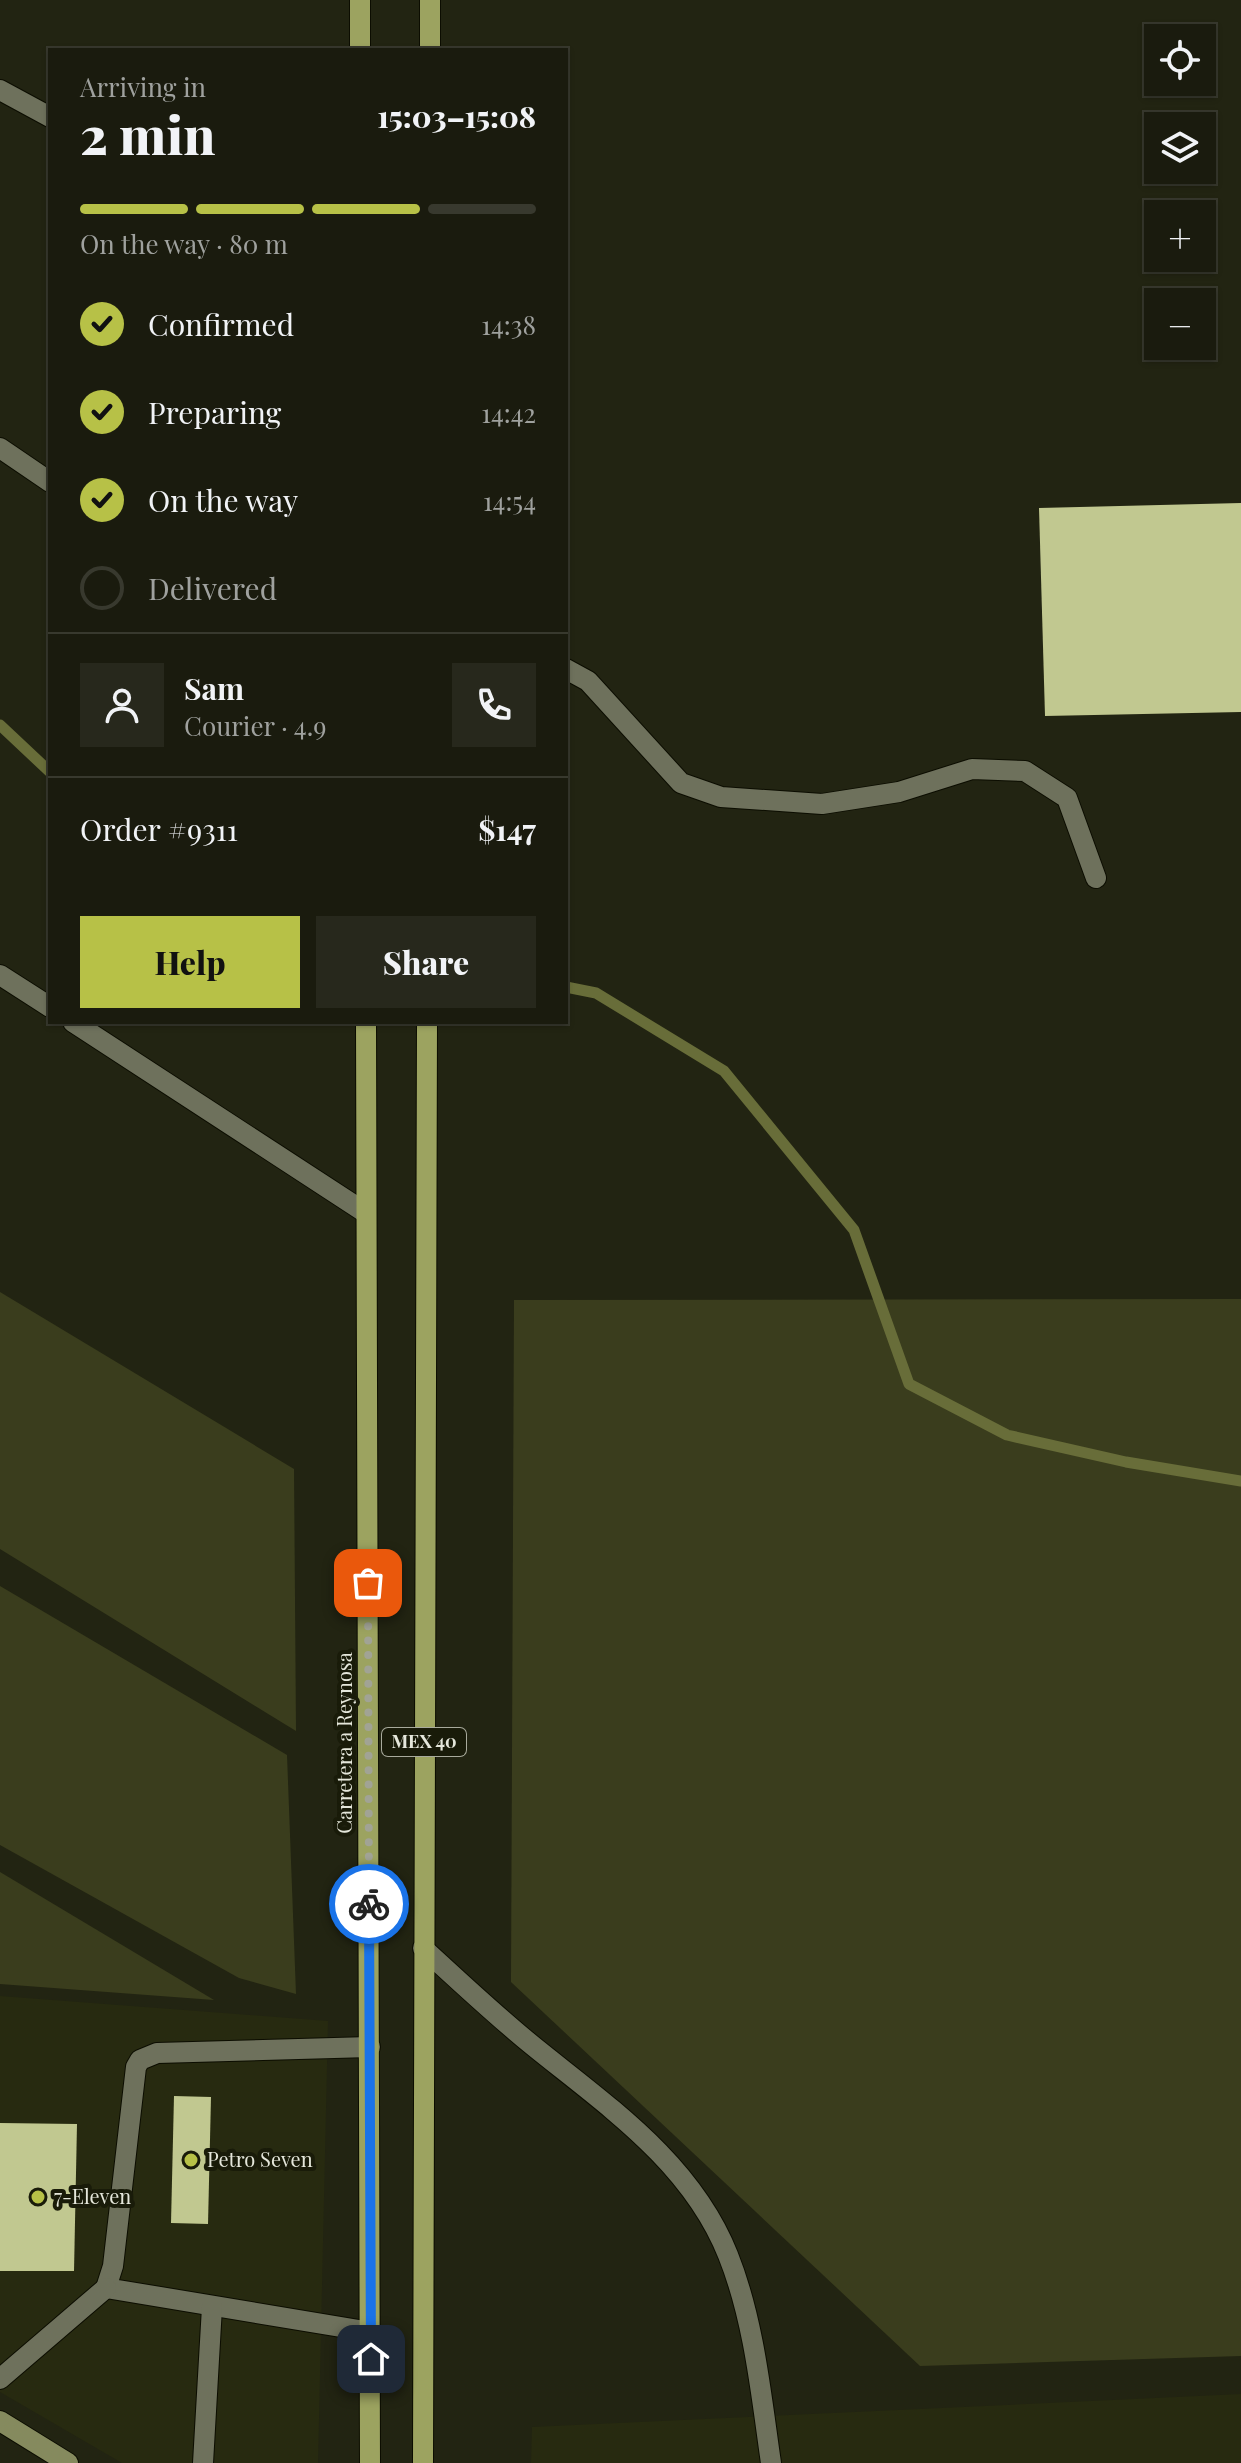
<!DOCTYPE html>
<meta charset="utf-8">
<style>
:root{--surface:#1a1b0e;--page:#27281c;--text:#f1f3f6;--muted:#9fa19e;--line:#38392e;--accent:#b7c147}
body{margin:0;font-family:"Playfair Display",serif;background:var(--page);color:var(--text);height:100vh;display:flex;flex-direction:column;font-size:30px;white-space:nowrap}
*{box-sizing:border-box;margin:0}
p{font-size:26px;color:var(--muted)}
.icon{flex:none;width:44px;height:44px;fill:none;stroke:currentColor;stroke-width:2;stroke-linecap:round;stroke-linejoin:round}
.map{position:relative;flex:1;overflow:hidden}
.side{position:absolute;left:48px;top:48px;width:520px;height:976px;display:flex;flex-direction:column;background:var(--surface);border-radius:0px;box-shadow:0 2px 6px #0004,0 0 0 2px var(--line)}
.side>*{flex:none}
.buttons{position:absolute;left:1144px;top:24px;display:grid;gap:16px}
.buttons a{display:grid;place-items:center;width:72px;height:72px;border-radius:0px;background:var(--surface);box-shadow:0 2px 6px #0004,0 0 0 2px var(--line);font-size:40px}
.pin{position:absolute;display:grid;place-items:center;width:68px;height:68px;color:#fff;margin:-34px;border-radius:16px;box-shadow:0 4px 12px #0006}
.courier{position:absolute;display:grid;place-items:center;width:80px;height:80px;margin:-40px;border:6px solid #1a73e8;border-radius:50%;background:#fff;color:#222;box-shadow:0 2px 10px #0007}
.overview em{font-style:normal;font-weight:800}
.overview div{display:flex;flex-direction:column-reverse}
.overview{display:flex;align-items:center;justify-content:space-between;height:136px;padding:0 32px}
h1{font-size:52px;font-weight:800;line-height:60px}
.bar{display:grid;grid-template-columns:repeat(4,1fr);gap:12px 8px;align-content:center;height:96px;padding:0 32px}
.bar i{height:10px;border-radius:6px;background:var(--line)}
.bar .selected{background:var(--accent)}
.bar p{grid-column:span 4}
.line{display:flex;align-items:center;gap:20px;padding:0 32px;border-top:2px solid var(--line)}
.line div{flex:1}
.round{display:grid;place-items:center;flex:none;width:84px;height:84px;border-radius:0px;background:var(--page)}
ol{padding:0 32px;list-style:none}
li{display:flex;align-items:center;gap:24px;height:88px}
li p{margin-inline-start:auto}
li .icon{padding:8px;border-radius:50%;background:var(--accent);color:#111;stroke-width:4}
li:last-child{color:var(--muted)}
li i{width:44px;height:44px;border:4px solid var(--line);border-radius:50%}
.button{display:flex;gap:16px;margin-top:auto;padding:16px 32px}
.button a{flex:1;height:92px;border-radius:0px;background:var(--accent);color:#111;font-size:32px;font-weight:800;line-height:92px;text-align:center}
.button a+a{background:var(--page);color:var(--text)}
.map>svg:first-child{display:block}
.built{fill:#272a10}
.green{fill:#3a3d1d}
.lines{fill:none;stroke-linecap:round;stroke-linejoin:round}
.stream{stroke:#686d39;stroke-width:11}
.building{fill:#c1c890}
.lane-casing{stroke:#0c0d01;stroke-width:22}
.secondary-casing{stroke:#0c0d01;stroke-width:22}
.primary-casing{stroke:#0c0d01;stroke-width:22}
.lane{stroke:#6e715c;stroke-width:20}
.secondary{stroke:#858a5e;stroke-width:20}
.primary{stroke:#9ca360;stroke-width:20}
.done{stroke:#a1a395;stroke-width:8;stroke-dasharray:0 14.4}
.route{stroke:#1a73e8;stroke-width:10}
.poi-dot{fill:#b7c147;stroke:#191b09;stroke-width:3}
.labels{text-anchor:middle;stroke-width:8;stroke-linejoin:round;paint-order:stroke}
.shield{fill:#191b09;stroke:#a8aa9c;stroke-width:2}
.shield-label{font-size:18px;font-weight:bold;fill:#e5e7db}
.street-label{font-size:20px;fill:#e5e7db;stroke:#191b09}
.poi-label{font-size:20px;fill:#e5e7db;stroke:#191b09;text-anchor:start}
</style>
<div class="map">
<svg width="1241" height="2463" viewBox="0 0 1241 2463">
<rect width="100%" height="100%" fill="#222412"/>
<g class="built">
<polygon points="0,1996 328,2021 318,2463 122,2463 0,2392"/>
<polygon points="1241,2394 1241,2463 531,2463 532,2427"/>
</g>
<g class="green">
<polygon points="0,1292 294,1469 296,1731 0,1549"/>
<polygon points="1241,1299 1241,2356 920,2366 511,1982 514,1300"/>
<polygon points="0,1586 287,1755 296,1994 239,1978 0,1845"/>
<polygon points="0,1872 214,2000 0,1984"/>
</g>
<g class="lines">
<g class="stream">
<polyline points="0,725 50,772"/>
<polyline points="566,987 596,993 724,1071 854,1230 909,1384 1007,1435 1126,1462 1241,1481"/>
</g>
</g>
<g class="building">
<polygon points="1241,503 1241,712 1045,716 1039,508"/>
<polygon points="174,2096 211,2097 208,2224 171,2223"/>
<polygon points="0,2123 77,2124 74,2271 0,2271"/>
</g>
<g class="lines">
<g class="lane-casing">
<g id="lane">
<polyline points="0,90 50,117"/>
<polyline points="0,448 50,482"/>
<polyline points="566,669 588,681 681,783 721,797 822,804 899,792 972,769 1025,771 1067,798 1096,878"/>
<polyline points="0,975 50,1007"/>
<polyline points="73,1022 366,1213"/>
<path d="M 423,1948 C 459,1981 494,2014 532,2045 C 607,2106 691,2162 728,2255 C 754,2320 761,2394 771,2463"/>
<polyline points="370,2047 157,2053 140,2060 136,2067 113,2266 106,2288 371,2332"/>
<polyline points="0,2379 106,2288"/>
<polyline points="203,2463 212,2307"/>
</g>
</g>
<g class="secondary-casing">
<polyline id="secondary" points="0,2421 68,2463"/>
</g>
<g class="primary-casing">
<g id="primary">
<polyline points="360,0 360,50"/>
<polyline points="430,0 430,50"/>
<polyline points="366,1022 370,2463"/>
<polyline points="423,2463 427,1022"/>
</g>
</g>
<use href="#lane" class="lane"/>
<use href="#secondary" class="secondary"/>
<use href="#primary" class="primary"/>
</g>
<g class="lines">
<polyline class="done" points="368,1583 369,1904"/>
<polyline class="route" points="369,1904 371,2359"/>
</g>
<g class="poi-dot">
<circle cx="191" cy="2160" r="8"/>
<circle cx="38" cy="2197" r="8"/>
</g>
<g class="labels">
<rect class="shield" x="382" y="1728" width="84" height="28" rx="6"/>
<g class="shield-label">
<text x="424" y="1748">MEX 40</text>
</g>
<g class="street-label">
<text transform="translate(345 1743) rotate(-90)" y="7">Carretera a Reynosa</text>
</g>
<g class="poi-label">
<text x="207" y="2167">Petro Seven</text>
<text x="54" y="2204">7-Eleven</text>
</g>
</g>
</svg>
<div class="buttons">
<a><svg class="icon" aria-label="locate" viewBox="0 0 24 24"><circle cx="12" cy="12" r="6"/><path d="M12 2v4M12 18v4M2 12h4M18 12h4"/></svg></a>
<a><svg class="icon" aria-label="layers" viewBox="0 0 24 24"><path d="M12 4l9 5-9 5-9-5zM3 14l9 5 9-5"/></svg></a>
<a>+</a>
<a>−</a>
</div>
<div class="pin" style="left:368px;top:1583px;background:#ea580c"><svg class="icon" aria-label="bag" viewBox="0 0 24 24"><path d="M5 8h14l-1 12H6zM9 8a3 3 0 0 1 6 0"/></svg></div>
<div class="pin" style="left:371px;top:2359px;background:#1f2937"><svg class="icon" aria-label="home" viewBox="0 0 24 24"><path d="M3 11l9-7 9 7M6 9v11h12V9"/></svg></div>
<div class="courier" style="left:369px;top:1904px"><svg class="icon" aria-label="bike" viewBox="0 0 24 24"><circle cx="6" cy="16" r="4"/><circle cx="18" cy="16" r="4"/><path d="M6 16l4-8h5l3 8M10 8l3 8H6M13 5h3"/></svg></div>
<section class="side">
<div class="overview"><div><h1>2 min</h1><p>Arriving in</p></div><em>15:03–15:08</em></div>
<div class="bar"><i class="selected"></i><i class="selected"></i><i class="selected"></i><i></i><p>On the way · 80 m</p></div>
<ol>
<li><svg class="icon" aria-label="check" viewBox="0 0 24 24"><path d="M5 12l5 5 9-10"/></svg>Confirmed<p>14:38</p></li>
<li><svg class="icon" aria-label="check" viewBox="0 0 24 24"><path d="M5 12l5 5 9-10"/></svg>Preparing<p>14:42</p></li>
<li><svg class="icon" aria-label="check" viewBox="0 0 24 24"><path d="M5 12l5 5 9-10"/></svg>On the way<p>14:54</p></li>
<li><i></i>Delivered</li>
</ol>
<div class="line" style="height:144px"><a class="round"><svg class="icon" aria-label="person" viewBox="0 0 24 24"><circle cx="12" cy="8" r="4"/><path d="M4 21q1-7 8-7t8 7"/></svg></a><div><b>Sam</b><p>Courier · 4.9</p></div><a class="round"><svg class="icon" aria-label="phone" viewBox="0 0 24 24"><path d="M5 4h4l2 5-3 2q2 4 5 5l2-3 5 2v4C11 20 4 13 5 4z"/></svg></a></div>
<div class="line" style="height:104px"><div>Order #9311</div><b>$147</b></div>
<div class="button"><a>Help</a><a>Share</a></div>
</section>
</div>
